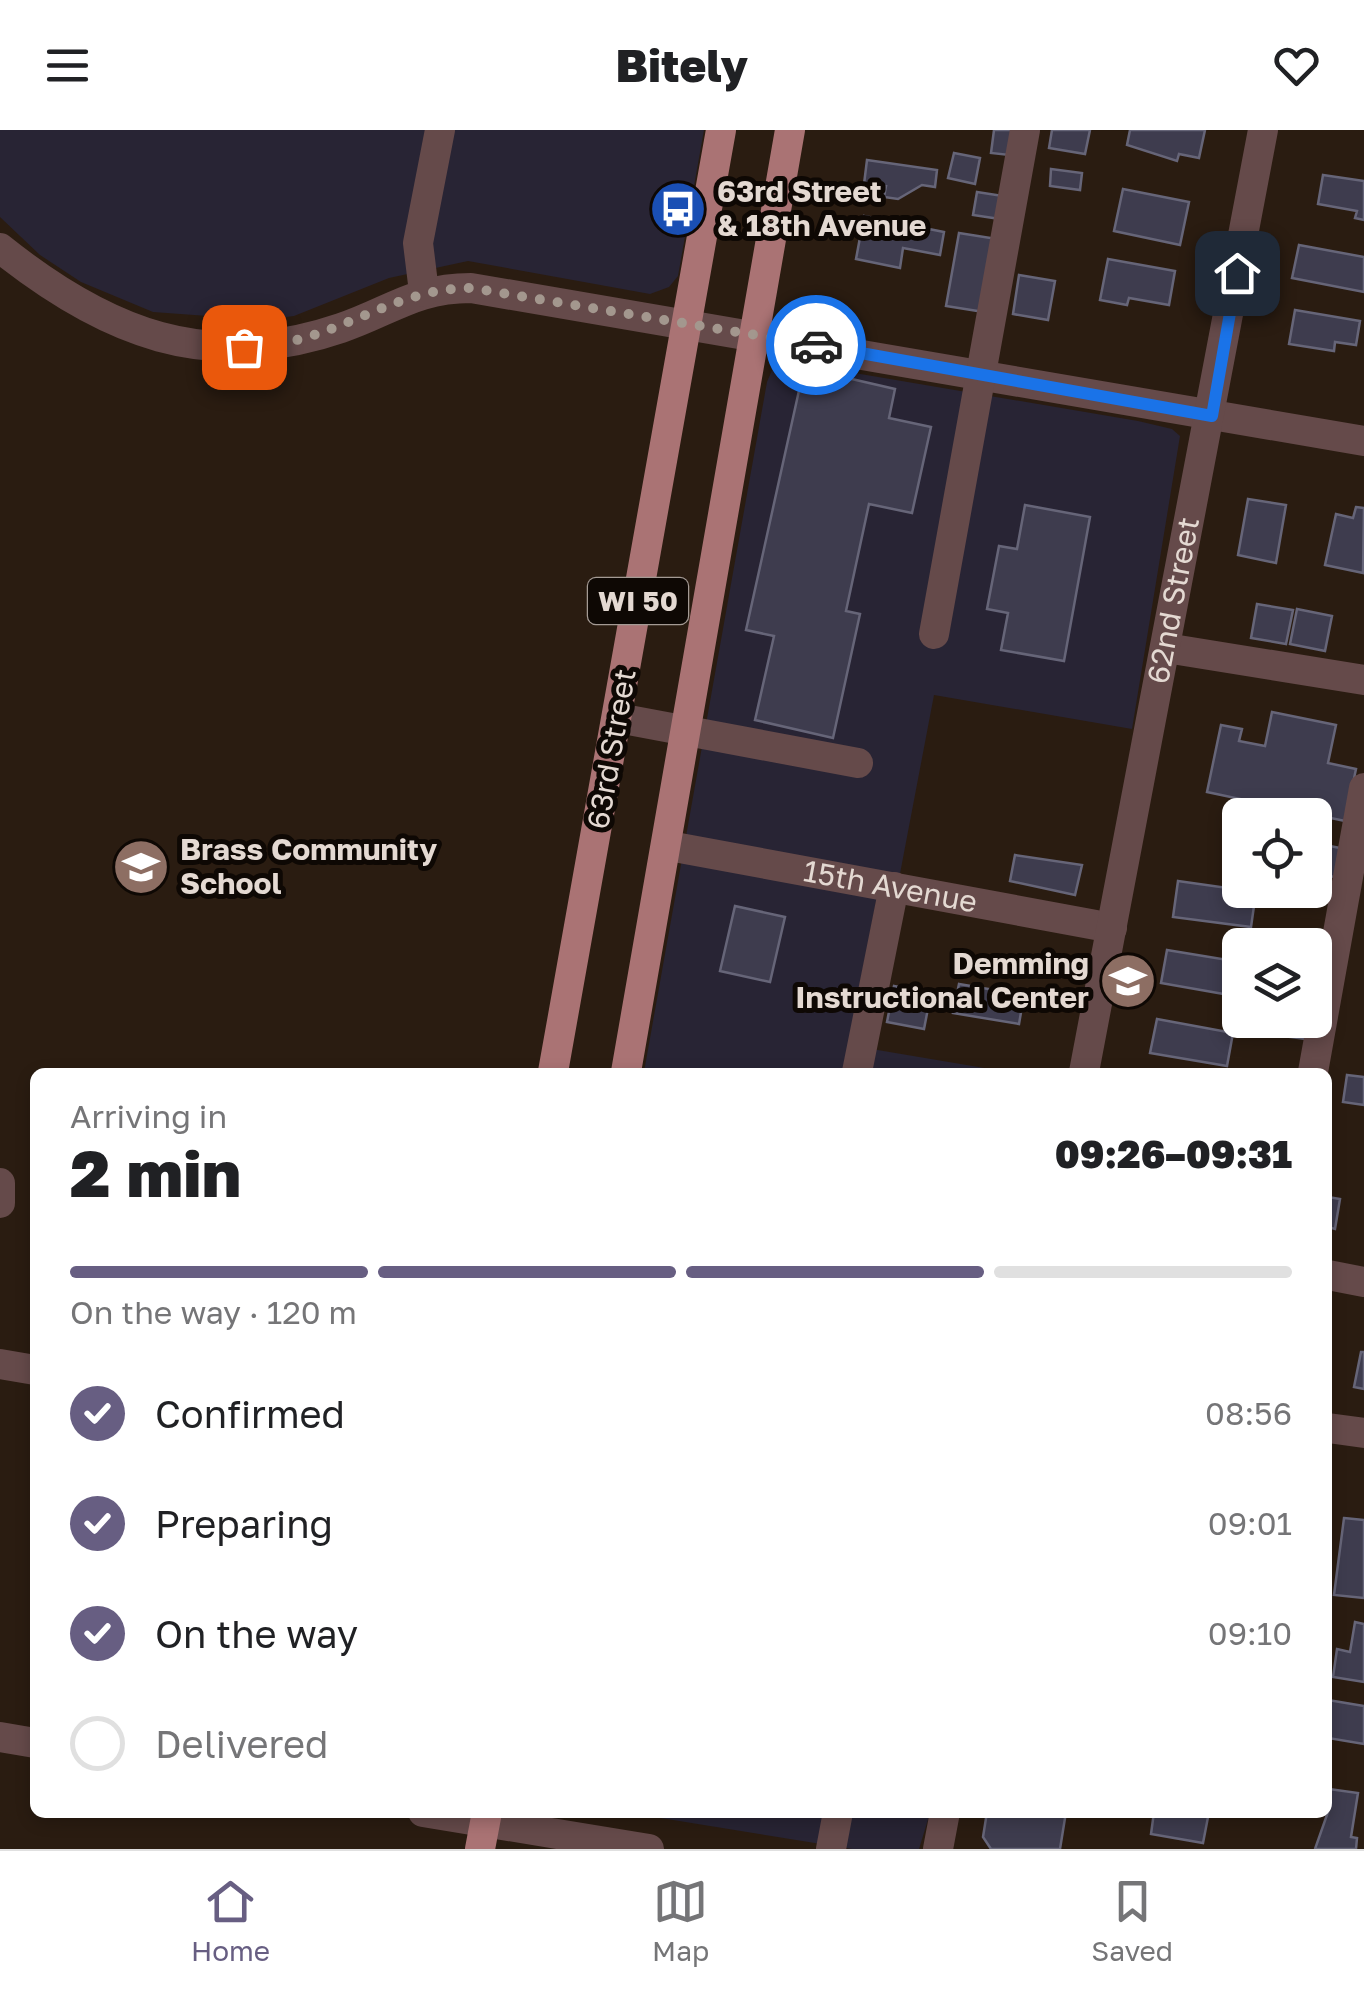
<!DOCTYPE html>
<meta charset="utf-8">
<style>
:root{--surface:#fff;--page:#f6f6f6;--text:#202124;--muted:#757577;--line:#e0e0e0;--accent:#675e82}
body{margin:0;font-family:"Golos Text",sans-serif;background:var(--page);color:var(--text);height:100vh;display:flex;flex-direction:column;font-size:38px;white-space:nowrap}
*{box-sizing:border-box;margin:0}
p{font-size:32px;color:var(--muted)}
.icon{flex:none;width:55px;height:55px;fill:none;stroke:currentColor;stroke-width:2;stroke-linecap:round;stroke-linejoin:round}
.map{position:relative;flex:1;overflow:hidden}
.details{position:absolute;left:30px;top:938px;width:1302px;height:750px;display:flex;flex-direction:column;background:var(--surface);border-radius:15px;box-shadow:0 5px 15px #0003}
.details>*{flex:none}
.tools{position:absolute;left:1222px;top:668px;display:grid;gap:20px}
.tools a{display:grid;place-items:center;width:110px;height:110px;border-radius:15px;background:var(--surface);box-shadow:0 5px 15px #0003;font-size:50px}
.pin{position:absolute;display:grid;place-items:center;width:85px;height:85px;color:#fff;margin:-42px;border-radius:20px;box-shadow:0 5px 15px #0006}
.courier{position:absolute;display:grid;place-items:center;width:100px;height:100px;margin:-50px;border:8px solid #1a73e8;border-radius:50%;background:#fff;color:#222;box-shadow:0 2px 12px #0007}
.head em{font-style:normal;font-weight:800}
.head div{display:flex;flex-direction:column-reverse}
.head{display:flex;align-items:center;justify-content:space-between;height:170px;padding:0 40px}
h1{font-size:65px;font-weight:800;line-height:75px}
.bar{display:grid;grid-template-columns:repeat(4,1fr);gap:15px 10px;align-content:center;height:120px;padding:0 40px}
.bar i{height:12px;border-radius:8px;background:var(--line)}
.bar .selected{background:var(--accent)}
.bar p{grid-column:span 4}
ol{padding:0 40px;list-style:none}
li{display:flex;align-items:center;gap:30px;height:110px}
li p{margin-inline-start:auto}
li .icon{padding:10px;border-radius:50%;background:var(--accent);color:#fff;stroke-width:4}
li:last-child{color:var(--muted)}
li i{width:55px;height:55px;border:5px solid var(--line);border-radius:50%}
header{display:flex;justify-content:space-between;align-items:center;height:130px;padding:0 40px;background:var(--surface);font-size:45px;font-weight:800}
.tabs{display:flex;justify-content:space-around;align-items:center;height:140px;border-top:2px solid var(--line);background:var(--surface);font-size:28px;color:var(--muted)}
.tabs a{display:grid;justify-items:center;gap:5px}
.tabs .selected{color:var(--accent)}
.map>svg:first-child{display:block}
.commercial{fill:#282434}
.building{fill:#3e3c4e;stroke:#666578;stroke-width:2.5}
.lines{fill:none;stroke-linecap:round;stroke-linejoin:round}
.minor{stroke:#654a4a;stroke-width:30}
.major{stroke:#aa7374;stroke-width:30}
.done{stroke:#a3978e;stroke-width:10;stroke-dasharray:0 18}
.route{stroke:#1a73e8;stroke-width:12}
.labels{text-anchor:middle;stroke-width:10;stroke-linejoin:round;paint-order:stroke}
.shield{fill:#0e0804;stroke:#a49a94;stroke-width:2.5}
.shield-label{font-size:28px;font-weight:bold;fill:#e4d9d2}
.poi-label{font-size:30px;font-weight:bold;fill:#e4d9d2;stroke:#0e0804;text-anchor:start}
.street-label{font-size:30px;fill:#e4d9d2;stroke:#0e0804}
</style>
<header><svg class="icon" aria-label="menu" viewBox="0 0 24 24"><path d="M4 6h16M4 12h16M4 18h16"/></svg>Bitely<svg class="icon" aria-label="heart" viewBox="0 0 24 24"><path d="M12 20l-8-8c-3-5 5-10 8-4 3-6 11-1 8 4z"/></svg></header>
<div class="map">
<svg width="1364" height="1719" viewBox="0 0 1364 1719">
<rect width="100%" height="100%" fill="#2a1c11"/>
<g class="commercial">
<polygon points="0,0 704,0 678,146 669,157 650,164 468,131 389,148 294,186 263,190 153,182 81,152 40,125 0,87"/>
<polygon points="784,231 1138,291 1172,299 1180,306 1132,599 934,565 899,749 881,746 848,915 1008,942 644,942 767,252 773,238"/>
<polygon points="630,1683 930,1683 919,1719 852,1719"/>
</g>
<g class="building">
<polygon points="994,0 1013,0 1009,25 991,23"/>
<polygon points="1052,0 1090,0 1085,24 1049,18"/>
<polygon points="1130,0 1205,0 1199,28 1179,24 1177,31 1127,15"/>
<polygon points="954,23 980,28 975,54 948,48"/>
<polygon points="867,30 937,40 935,57 922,55 898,69 884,67 886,56 864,54"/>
<polygon points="1051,39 1082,43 1080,60 1050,56"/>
<polygon points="1323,45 1364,51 1364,90 1355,88 1357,81 1318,74"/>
<polygon points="1123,59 1189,72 1180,115 1114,101"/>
<polygon points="977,62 1003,66 1000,89 973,85"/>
<polygon points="864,86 944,102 940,125 903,118 900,138 856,129"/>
<polygon points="959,103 997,109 984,182 946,176"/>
<polygon points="1299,115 1364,127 1364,162 1292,148"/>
<polygon points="1108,129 1175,141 1169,175 1129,168 1127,175 1100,170"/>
<polygon points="1019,145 1055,151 1048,190 1013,184"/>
<polygon points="1295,180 1360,191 1356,215 1335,212 1334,221 1289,214"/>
<polygon points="804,238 895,259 889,288 931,297 912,383 869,374 846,481 860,484 833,608 755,590 774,506 746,500"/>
<polygon points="1248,369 1286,375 1276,433 1238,425"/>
<polygon points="1025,375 1090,387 1064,531 1001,520 1008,483 987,479 999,416 1017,419"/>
<polygon points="1356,377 1364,378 1363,443 1325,435 1336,384 1353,388"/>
<polygon points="1257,474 1293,480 1286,514 1251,508"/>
<polygon points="1297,479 1332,486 1325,521 1290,514"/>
<polygon points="1272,582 1336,595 1328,633 1356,639 1345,691 1207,662 1221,595 1242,599 1239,611 1265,616"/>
<polygon points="1315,713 1340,718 1335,747 1315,744"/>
<polygon points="1015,725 1082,735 1075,765 1010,751"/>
<polygon points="1178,751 1256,762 1251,797 1173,787"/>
<polygon points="735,776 785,787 770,852 720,841"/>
<polygon points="1167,820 1240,832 1235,866 1161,853"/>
<polygon points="959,854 1024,865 1019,894 953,883"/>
<polygon points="894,856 931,863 924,899 887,892"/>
<polygon points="1157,889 1233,903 1227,936 1150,923"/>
<polygon points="1284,890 1310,890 1307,909 1282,906"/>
<polygon points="1347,945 1364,947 1364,975 1343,972"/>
<polygon points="1328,1067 1340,1069 1335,1099 1328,1097"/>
<polygon points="1361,1222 1364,1222 1364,1259 1354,1257"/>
<polygon points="1344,1388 1364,1390 1364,1468 1334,1465"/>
<polygon points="1355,1492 1364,1494 1364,1552 1333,1547 1337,1519 1350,1522"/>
<polygon points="1328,1570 1364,1576 1364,1614 1328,1608"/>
<polygon points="1329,1659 1358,1663 1351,1707 1357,1708 1356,1719 1315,1719 1328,1682"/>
<polygon points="987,1682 1066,1682 1060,1719 991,1719 983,1707"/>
<polygon points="1154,1682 1209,1682 1203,1713 1151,1704"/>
</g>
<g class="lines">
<g class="minor">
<path d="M 0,118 C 105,202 207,244 341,198 C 391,181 415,158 471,158 L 1364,311"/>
<polyline points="424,162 418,113 440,0"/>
<polyline points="934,504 1025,0"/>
<polyline points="1166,518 1364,550"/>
<polyline points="618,588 858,633"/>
<path id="s1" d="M 669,716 L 1112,798"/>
<polyline points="857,942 894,757"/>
<path id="s2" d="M 1084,942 L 1263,0"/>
<polyline points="1313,942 1364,658"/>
<polyline points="0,1053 0,1073"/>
<polyline points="1328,1145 1364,1152"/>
<polyline points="0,1234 35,1240"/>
<polyline points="1328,1298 1364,1303"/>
<polyline points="0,1607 35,1613"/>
<polyline points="423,1682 649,1719"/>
<polyline points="831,1719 838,1682"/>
<polyline points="938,1719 945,1682"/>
</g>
<g class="major">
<polyline points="553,942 721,0"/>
<polyline points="626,942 790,0"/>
<polyline points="480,1719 487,1682"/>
</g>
</g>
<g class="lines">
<path class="done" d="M 244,217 C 332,217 388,158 471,158 L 816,215"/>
<polyline class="route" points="816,215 1212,286 1237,143"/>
</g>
<defs>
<g id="bus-disc" transform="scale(2.875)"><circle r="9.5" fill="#1a4fb4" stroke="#0e0804"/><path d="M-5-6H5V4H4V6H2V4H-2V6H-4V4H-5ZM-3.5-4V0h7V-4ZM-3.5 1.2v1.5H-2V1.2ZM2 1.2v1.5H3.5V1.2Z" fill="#fff"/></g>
<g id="school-disc" transform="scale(2.875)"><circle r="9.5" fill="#8d6e63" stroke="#0e0804"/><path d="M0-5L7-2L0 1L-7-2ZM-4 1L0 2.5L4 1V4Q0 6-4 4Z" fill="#fff"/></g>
</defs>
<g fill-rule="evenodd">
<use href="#bus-disc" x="678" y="79"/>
<use href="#school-disc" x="141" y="737"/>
<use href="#school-disc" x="1128" y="851"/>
</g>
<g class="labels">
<rect class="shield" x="588" y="448" width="100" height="46" rx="8"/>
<g class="shield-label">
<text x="638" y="481">WI 50</text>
</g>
<g class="poi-label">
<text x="717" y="72">63rd Street<tspan x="717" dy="34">&amp; 18th Avenue</tspan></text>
<text x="180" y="730">Brass Community<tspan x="180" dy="34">School</tspan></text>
<text x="1089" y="844" text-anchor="end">Demming<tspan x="1089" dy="34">Instructional Center</tspan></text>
</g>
<g class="street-label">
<text dy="10" stroke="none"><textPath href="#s2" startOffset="480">62nd Street</textPath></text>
<text transform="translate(612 619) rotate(-80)" y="10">63rd Street</text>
<text dy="10" stroke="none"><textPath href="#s1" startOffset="225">15th Avenue</textPath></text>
</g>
</g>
</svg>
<div class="tools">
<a><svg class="icon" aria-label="locate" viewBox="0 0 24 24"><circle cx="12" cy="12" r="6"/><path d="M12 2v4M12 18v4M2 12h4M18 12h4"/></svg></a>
<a><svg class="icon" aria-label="layers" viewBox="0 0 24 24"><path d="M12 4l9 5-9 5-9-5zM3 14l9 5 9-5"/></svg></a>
</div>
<div class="pin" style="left:244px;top:217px;background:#ea580c"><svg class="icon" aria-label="bag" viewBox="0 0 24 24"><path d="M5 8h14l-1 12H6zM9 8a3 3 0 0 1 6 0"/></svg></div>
<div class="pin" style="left:1237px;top:143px;background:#1f2937"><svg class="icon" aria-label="home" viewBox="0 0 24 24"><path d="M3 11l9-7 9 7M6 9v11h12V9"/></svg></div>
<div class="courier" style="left:816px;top:215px"><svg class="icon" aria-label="car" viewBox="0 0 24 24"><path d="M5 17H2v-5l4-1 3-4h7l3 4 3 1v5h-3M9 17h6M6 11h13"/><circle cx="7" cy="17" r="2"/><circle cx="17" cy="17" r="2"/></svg></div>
<section class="details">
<div class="head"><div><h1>2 min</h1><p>Arriving in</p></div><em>09:26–09:31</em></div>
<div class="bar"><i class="selected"></i><i class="selected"></i><i class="selected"></i><i></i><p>On the way · 120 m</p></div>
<ol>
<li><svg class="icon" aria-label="check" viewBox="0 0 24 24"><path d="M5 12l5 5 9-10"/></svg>Confirmed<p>08:56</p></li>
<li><svg class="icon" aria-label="check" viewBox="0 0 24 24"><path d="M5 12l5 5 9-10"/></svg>Preparing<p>09:01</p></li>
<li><svg class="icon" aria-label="check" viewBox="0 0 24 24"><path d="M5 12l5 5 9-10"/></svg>On the way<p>09:10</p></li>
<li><i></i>Delivered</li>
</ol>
</section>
</div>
<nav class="tabs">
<a class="selected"><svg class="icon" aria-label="home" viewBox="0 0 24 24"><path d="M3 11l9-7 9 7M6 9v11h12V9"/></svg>Home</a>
<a><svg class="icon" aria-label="map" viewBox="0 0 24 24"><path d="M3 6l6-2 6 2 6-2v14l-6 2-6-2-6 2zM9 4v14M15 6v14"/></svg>Map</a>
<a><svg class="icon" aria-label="saved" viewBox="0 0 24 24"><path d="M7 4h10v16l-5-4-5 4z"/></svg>Saved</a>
</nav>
